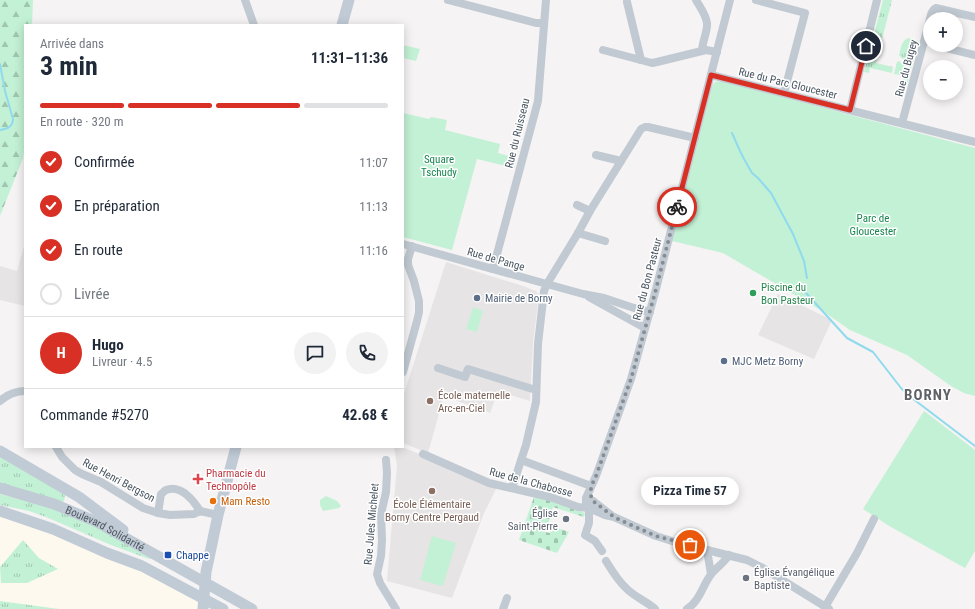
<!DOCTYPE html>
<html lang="fr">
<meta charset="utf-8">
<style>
:root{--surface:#fff;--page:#f2f2f3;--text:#1f2937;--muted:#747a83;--line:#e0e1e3;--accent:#d93025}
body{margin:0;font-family:"Roboto Condensed",sans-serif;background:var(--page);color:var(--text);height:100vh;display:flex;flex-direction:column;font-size:15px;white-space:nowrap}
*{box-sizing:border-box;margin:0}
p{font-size:13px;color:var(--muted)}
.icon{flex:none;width:22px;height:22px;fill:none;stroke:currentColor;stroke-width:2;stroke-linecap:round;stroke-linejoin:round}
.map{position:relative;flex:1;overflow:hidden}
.details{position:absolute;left:24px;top:24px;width:380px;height:424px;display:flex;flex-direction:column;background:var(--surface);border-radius:0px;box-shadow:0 2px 10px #0003}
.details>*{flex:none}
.tools{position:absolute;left:923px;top:12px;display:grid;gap:8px}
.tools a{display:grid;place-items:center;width:40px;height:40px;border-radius:50%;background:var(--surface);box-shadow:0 2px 10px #0003;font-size:20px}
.pin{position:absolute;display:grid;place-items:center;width:34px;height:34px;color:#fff;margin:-17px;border:2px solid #fff;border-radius:50%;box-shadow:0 1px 4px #0007}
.courier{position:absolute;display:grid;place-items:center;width:40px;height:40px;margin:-20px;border:3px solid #d93025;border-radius:50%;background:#fff;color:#222;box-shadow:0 1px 5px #0007}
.bubble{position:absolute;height:28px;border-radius:14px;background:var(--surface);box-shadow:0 2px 10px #0003;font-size:13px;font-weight:700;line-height:28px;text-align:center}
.head em{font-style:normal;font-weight:700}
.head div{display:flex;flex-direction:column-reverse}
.head{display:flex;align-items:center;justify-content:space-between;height:68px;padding:0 16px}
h1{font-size:26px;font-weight:700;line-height:30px}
.bar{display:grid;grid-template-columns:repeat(4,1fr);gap:6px 4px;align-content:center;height:48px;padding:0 16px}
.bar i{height:5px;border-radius:3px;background:var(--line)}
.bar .selected{background:var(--accent)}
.bar p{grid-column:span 4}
.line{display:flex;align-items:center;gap:10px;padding:0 16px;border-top:1px solid var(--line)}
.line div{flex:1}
.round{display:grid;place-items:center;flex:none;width:42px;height:42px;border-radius:21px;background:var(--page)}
ol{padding:0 16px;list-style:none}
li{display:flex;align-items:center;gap:12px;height:44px}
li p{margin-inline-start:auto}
li .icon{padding:4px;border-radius:50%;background:var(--accent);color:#fff;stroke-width:4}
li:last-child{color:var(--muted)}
li i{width:22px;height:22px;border:2px solid var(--line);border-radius:50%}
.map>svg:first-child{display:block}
.commercial{fill:#fdf9ef}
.education{fill:#e6e4e5}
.grass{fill:url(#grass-tufts)}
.forest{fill:url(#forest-firs)}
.cemetery{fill:url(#cemetery-stones)}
.green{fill:#c3f1d5}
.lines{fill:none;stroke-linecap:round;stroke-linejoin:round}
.stream{stroke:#90daee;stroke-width:2}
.street{stroke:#c1cad2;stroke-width:8}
.secondary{stroke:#c1cbd6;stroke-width:11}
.done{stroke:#868d94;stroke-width:4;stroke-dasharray:0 7.2}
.route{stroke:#d93025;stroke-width:5}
.leisure-dot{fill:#2e9e5b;stroke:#fff;stroke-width:1.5}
.service-dot{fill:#5c6f8a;stroke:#fff;stroke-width:1.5}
.education-dot{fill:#8d6e63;stroke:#fff;stroke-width:1.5}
.health-dot{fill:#e0444e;stroke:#fff;stroke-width:1.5}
.food-dot{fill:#e8710a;stroke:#fff;stroke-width:1.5}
.worship-dot{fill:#6b7280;stroke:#fff;stroke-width:1.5}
.transit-dot{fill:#1a4fb4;stroke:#fff;stroke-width:1.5}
.labels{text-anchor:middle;stroke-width:3;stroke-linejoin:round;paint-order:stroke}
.street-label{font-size:11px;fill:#4a5661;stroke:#fff}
.park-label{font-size:11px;fill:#17864f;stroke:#fff}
.leisure-label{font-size:11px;fill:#27864d;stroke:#fff;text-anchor:start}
.service-label{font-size:11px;fill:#4e5e75;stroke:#fff;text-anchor:start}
.education-label{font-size:11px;fill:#785e54;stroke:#fff;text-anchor:start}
.health-label{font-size:11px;fill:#be3a42;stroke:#fff;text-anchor:start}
.food-label{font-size:11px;fill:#c56008;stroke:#fff;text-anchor:start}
.worship-label{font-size:11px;fill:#5b616d;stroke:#fff;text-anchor:end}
.transit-label{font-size:11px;fill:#164399;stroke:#fff;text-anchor:start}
.district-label{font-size:15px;font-weight:bold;letter-spacing:1px;fill:#5f6368;stroke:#fff}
</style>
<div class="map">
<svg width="975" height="609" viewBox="0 0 975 609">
<defs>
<pattern id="grass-tufts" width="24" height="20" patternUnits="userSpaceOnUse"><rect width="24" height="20" fill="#c3f1d5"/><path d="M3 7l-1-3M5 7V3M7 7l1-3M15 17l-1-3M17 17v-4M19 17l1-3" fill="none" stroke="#a0c6b0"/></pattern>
<pattern id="forest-firs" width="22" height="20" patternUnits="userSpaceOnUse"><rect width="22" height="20" fill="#c3f1d5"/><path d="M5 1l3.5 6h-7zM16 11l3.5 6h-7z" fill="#a0c6b0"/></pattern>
<pattern id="cemetery-stones" width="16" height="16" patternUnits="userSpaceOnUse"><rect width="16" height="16" fill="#c3f1d5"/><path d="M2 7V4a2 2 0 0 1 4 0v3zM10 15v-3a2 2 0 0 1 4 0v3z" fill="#a0c6b0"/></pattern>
</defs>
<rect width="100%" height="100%" fill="#f5f3f3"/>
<polygon class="commercial" points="0,512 53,529 220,609 0,609"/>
<g class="education">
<polygon points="24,246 25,246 25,306 0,300 0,266 17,271"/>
<polygon points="446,262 523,286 536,291 539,295 533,343 530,401 498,391 490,413 444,396 428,453 403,443 403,397"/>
<polygon points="778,294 832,320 814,359 758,335"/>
<polygon points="394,447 402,447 480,479 501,487 496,489 484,513 452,598 387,581 397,466"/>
</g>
<g class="grass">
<polygon points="883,0 892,0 876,63 893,67 892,73 870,68 869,73 864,72"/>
<path d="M 909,38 L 919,41 L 911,69 L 899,55 C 901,48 901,40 909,38 Z"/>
<polygon points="899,61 910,72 908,83 903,82 904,76 894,74 897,62"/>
<polygon points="0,457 63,493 65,496 64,501 62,502 0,484"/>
<polygon points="0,494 58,510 96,526 152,558 149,559 111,545 46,517 29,511 0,505"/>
<polygon points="23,540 39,558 58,569 27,583 1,583 0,567"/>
<polygon points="0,601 59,609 0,609"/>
</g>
<polygon class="forest" points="0,0 33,0 32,25 25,25 25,146 23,158 0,216"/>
<polygon class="cemetery" points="534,497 552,501 585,513 584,517 553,507 551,513 549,514 550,518 545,532 550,533 552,526 569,532 557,553 519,540"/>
<g class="green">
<polygon points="403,45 420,49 416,61 403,58"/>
<polygon points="722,81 975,148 975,396 964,393 951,386 907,355 850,330 824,312 723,253 672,241 712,86 715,82"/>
<polygon points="403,113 429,119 431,117 447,120 445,130 500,144 498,153 516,158 514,168 477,159 452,250 403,237"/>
<polygon points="473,307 483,311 477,332 466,329"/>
<polygon points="924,411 975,450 975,551 965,568 891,527 863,509"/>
<polygon points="326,496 337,501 341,506 339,508 323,511 320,505 320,500"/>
<polygon points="432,536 456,543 443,586 420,580"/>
</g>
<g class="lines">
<g class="stream">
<path d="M 0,64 L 5,91 L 13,119 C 13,127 7,129 0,130"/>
<polyline points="732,133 740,151 744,159 752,173 758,178 771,193 793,234 804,261 807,278"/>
<polyline points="806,293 847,338 873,352 901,388 908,395 975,446"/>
</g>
<g class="street">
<polyline points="245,0 254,25"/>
<polyline points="448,0 536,23 544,23"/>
<path d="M 696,0 C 700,7 706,15 707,23 C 708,31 702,42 702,51"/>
<polyline points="756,0 805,13 784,93"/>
<polyline points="627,2 641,60"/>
<path d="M 930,19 C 931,15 931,10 936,8 L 975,17"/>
<polyline points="934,45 975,55"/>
<polyline points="603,50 652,63 657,62 706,50 717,52"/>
<polyline points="711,75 975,142"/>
<polyline points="850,110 877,0"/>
<polyline points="902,123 930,19"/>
<polyline points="596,155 621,161"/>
<polyline points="577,205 590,211"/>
<polyline points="578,233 605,241"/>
<polyline points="403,244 536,281 583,294 604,298 634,308 650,312"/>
<polyline points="493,269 538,101 546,0"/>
<polyline points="589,297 645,328"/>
<polyline points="438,368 465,377 468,369 536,390"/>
<polyline points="403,372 417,321 419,312 419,301 414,281 408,265 408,259 412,246"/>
<path d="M 0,401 C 7,395 15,391 25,391"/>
<polyline points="56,447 62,457 75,470 82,474 101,482 143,508 158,513 170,515 194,514 200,511 218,515"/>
<polyline points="423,454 489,483 550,497 578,507 589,508 605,515 614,517 656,536 675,542 747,560 761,567 829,609"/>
<polyline points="386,460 387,473 386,492 381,514 382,540 381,556 377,574 380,583 396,609"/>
<polyline points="521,460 591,486"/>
<polyline points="512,488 526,445 536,402 538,344 544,291 547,284 578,233 590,211 641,129 645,127 648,127 695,138"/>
<polyline points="593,501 589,508 589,523 585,535 595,541 602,551"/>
<polyline points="593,501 611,515"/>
<polyline points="589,508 586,502 586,498 596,476 631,379 655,293 730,0"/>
<path d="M 158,513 L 161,494 C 163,493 164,491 166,490 C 181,484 194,501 200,511"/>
<polyline points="707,550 711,574"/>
<path d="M 606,561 C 612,571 618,581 627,589 C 635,597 646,601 655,609"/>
<polyline points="825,607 857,553 874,519"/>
<polyline points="503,609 507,598"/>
<path d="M 687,609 C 700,601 703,584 712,573 C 717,567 724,563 729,555"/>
</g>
<g class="secondary">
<polyline points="342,25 349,0"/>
<polyline points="0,451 79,497 123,530"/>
<path id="s1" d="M 0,488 L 54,504 L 97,522 L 252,609"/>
<polyline points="0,511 53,529 107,553 142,566 223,609"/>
<polyline points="203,609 206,572 218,515 236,447"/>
</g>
</g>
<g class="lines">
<path class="done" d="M 677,207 L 655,293 L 631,379 L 596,476 C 592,484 588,492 593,501 L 614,517 L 622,521 L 656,536 L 690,545"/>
<polyline class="route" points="677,207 711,75 850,110 866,46"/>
</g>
<circle class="leisure-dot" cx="753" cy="293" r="4"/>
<g class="service-dot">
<circle cx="477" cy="298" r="4"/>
<circle cx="724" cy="361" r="4"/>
</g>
<g class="education-dot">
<circle cx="430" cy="401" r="4"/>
<circle cx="432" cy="491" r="4"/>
</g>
<path class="health-dot" d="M196 473h4v4h4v4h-4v4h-4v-4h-4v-4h4z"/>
<circle class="food-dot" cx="213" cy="501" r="4"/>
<g class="worship-dot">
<circle cx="566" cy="519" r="4"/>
<circle cx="746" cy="578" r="4"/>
</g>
<rect class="transit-dot" x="164" y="551" width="8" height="8" rx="2"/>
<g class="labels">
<g class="street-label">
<text transform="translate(906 68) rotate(-75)" y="4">Rue du Bugey</text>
<text transform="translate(788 83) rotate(14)" y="4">Rue du Parc Gloucester</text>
<text transform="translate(517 133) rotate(-76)" y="4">Rue du Ruisseau</text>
<text transform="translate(496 259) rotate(16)" y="4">Rue de Pange</text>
<text transform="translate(647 279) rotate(-75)" y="4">Rue du Bon Pasteur</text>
<text transform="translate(119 480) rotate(28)" y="4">Rue Henri Bergson</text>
<text transform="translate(531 482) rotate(15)" y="4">Rue de la Chabosse</text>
<text transform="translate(371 524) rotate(-85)" y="4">Rue Jules Michelet</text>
<text dy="4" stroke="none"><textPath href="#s1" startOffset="113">Boulevard Solidarité</textPath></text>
</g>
<g class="park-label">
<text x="439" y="163">Square<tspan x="439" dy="13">Tschudy</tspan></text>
<text x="873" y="222">Parc de<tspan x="873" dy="13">Gloucester</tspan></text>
</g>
<g class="leisure-label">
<text x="761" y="291">Piscine du<tspan x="761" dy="13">Bon Pasteur</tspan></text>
</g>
<g class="service-label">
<text x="485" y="302">Mairie de Borny</text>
<text x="732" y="365">MJC Metz Borny</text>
</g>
<g class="education-label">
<text x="438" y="399">École maternelle<tspan x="438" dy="13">Arc-en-Ciel</tspan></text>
<text x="432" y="508" text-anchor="middle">École Élémentaire<tspan x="432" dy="13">Borny Centre Pergaud</tspan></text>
</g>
<g class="health-label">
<text x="206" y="477">Pharmacie du<tspan x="206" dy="13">Technopôle</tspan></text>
</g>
<g class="food-label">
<text x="221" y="505">Mam Resto</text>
</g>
<g class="worship-label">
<text x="558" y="517">Église<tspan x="558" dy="13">Saint-Pierre</tspan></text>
<text x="754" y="576" text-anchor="start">Église Évangélique<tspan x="754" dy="13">Baptiste</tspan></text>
</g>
<g class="transit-label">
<text x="176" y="559">Chappe</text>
</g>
<g class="district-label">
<text x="928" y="400">BORNY</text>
</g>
</g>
</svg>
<div class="tools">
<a>+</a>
<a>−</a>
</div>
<div class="pin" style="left:690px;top:545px;background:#ea580c"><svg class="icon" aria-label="bag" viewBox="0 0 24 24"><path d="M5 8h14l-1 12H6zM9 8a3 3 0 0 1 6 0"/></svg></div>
<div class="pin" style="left:866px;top:46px;background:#1f2937"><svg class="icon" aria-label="home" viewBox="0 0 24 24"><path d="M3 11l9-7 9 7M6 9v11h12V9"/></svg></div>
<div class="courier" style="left:677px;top:207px"><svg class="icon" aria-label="bike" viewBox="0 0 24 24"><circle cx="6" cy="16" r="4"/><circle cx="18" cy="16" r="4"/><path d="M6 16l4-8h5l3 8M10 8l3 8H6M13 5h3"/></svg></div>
<div class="bubble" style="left:641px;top:477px;width:98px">Pizza Time 57</div>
<section class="details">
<div class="head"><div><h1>3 min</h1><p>Arrivée dans</p></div><em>11:31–11:36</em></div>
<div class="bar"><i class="selected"></i><i class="selected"></i><i class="selected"></i><i></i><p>En route · 320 m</p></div>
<ol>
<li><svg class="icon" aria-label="check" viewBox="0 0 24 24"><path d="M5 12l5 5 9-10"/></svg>Confirmée<p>11:07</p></li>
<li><svg class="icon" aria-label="check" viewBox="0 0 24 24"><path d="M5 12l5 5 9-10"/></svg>En préparation<p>11:13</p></li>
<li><svg class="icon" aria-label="check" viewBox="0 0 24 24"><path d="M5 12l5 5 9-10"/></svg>En route<p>11:16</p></li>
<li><i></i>Livrée</li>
</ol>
<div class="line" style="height:72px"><b class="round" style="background:var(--accent);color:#fff">H</b><div><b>Hugo</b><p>Livreur · 4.5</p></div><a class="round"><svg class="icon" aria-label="chat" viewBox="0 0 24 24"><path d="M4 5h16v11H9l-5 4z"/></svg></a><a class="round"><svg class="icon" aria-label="phone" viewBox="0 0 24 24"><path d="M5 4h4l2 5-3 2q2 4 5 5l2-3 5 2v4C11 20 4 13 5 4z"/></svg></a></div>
<div class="line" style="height:52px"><div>Commande #5270</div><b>42.68 €</b></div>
</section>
</div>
